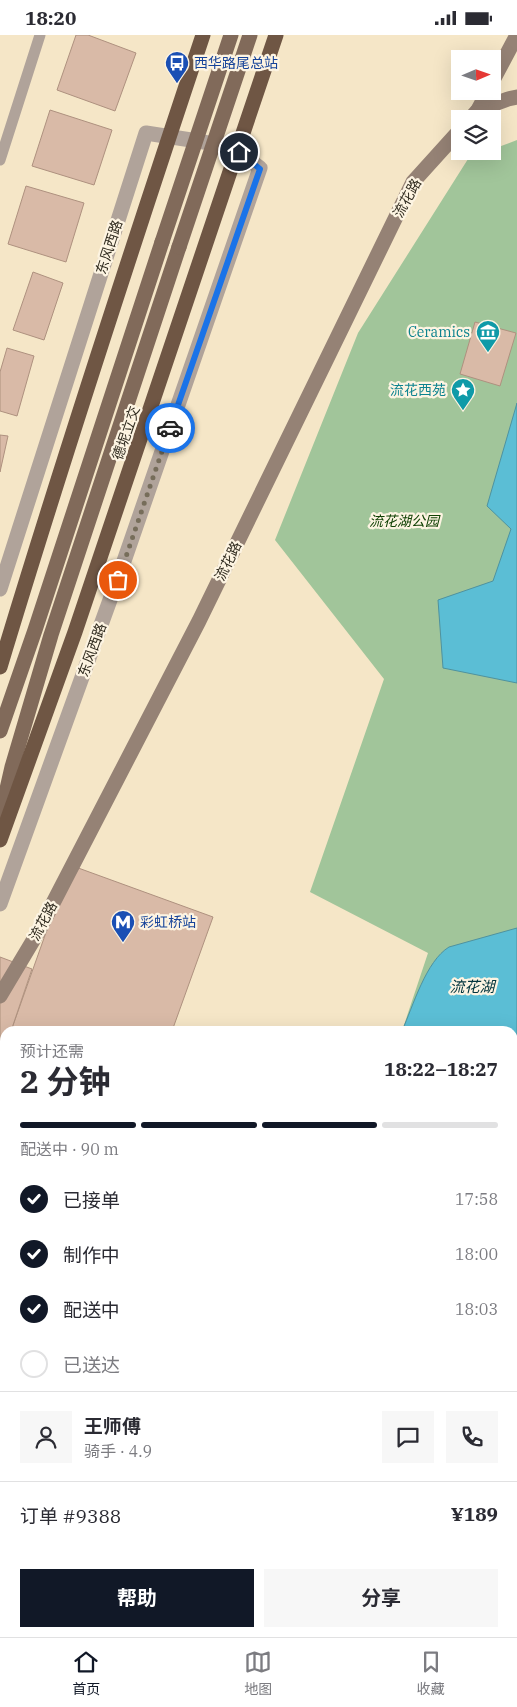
<!DOCTYPE html>
<html lang="zh">
<meta charset="utf-8">
<style>
:root{--surface:#fff;--page:#f7f7f7;--text:#2b2b33;--muted:#7c7c81;--line:#e1e1e2;--accent:#111827}
body{margin:0;font-family:"IBM Plex Serif","Noto Sans SC",serif;background:var(--page);color:var(--text);height:100vh;display:flex;flex-direction:column;font-size:19px;white-space:nowrap}
*{box-sizing:border-box;margin:0}
p{font-size:16px;color:var(--muted)}
.icon{flex:none;width:28px;height:28px;fill:none;stroke:currentColor;stroke-width:2;stroke-linecap:round;stroke-linejoin:round}
.map{position:relative;flex:1;overflow:hidden}
.sheet{position:absolute;left:0px;top:991px;width:518px;height:611px;display:flex;flex-direction:column;background:var(--surface);border-radius:15px 15px 0 0;box-shadow:0 5px 20px #0002}
.sheet>*{flex:none}
.needle{width:32px;rotate:88deg}
.tools{position:absolute;left:451px;top:15px;display:grid;gap:10px}
.tools a{display:grid;place-items:center;width:50px;height:50px;border-radius:0px;background:var(--surface);box-shadow:0 5px 20px #0002;font-size:25px}
.pin{position:absolute;display:grid;place-items:center;width:42px;height:42px;color:#fff;margin:-21px;border:2px solid #fff;border-radius:50%;box-shadow:0 1px 5px #0007}
.courier{position:absolute;display:grid;place-items:center;width:50px;height:50px;margin:-25px;border:4px solid #1a73e8;border-radius:50%;background:#fff;color:#222;box-shadow:0 1px 6px #0007}
.summary em{font-style:normal;font-weight:700}
.summary div{display:flex;flex-direction:column-reverse}
.summary{display:flex;align-items:center;justify-content:space-between;height:85px;padding:0 20px}
h1{font-size:32px;font-weight:700;line-height:38px}
.bar{display:grid;grid-template-columns:repeat(4,1fr);gap:8px 5px;align-content:center;height:60px;padding:0 20px}
.bar i{height:6px;border-radius:4px;background:var(--line)}
.bar .selected{background:var(--accent)}
.bar p{grid-column:span 4}
.line{display:flex;align-items:center;gap:12px;padding:0 20px;border-top:1px solid var(--line)}
.line div{flex:1}
.round{display:grid;place-items:center;flex:none;width:52px;height:52px;border-radius:0px;background:var(--page)}
ol{padding:0 20px;list-style:none}
li{display:flex;align-items:center;gap:15px;height:55px}
li p{margin-inline-start:auto}
li .icon{padding:5px;border-radius:50%;background:var(--accent);color:#fff;stroke-width:4}
li:last-child{color:var(--muted)}
li i{width:28px;height:28px;border:2px solid var(--line);border-radius:50%}
.cta{display:flex;gap:10px;margin-top:auto;padding:10px 20px}
.cta a{flex:1;height:58px;border-radius:0px;background:var(--accent);color:#fff;font-size:20px;font-weight:700;line-height:58px;text-align:center}
.cta a+a{background:var(--page);color:var(--text)}
.status{display:flex;justify-content:space-between;align-items:center;height:35px;padding:0 25px;background:var(--surface);direction:ltr}
.status svg{height:14px;fill:currentColor}
.menu{display:flex;justify-content:space-around;align-items:center;height:70px;border-top:1px solid var(--line);background:var(--surface);font-size:14px;color:var(--muted)}
.menu a{display:grid;justify-items:center;gap:2px}
.menu .selected{color:var(--accent)}
.map>svg:first-child{display:block}
.green{fill:#a1c59a}
.water{fill:#5bbed5;stroke:#4e929f}
.building{fill:#d9baa7;stroke:#ae917f}
.lines{fill:none;stroke-linecap:round;stroke-linejoin:round}
.lane{stroke:#b0a39a;stroke-width:11}
.street{stroke:#b0a39a;stroke-width:15}
.secondary{stroke:#958275;stroke-width:15}
.primary{stroke:#816a5a;stroke-width:15}
.primary-bridge{stroke:#816a5a;stroke-width:15}
.highway-bridge{stroke:#6f5644;stroke-width:15}
.done{stroke:#766d5a;stroke-width:5;stroke-dasharray:0 9}
.route{stroke:#1a73e8;stroke-width:6}
.labels{text-anchor:middle;stroke-width:4.5;stroke-linejoin:round;paint-order:stroke}
.transit-label{font-size:14px;fill:#164399;stroke:#fdf4e2;text-anchor:start}
.street-label{font-size:14px;fill:#312c20;stroke:#fdf4e2}
.culture-label{font-size:14px;fill:#0d838f;stroke:#fdf4e2;text-anchor:end}
.park-label{font-size:14px;font-style:italic;fill:#104104;stroke:#fdf4e2}
.water-label{font-size:15px;font-style:italic;fill:#01333c;stroke:#fdf4e2}
</style>
<div class="status"><b>18:20</b><svg viewBox="0 0 49 12"><path d="M0 12V9h3v3zM5 12V6h3v6zM10 12V3h3v9zM15 12V0h3v12zM26 1h20v11H26zM47 4h2v5h-2z"/></svg></div>
<div class="map">
<svg width="517" height="1602" viewBox="0 0 517 1602">
<rect width="100%" height="100%" fill="#f5e6c7"/>
<polygon class="green" points="517,105 517,1602 42,1602 44,1598 512,1598 512,996 402,996 428,918 310,857 384,644 275,505 358,298 468,124 487,116 492,116 493,114"/>
<g class="water">
<polygon points="517,368 517,648 443,633 438,565 493,546 511,494 487,471"/>
<path d="M 517,893 L 517,1444 L 513,1446 L 512,996 L 402,996 C 413,971 426,926 449,912 Z"/>
<polygon points="47,1598 467,1598 468,1602 45,1602"/>
</g>
<g class="building">
<polygon points="76,0 88,0 136,18 115,76 57,55"/>
<polygon points="50,75 112,95 94,150 32,131"/>
<polygon points="26,151 84,168 66,227 8,209"/>
<polygon points="33,237 63,248 44,305 13,295"/>
<polygon points="475,287 516,298 500,351 460,339"/>
<polygon points="7,313 34,321 17,381 0,376 0,337"/>
<polygon points="0,400 8,401 0,437"/>
<polygon points="70,830 213,882 172,996 11,996"/>
<polygon points="0,922 32,934 11,996 5,996 5,1013 0,1027"/>
<polygon points="5,1013 5,1463 0,1477 0,1027"/>
</g>
<g class="lines">
<polyline class="lane" points="0,125 40,0"/>
<polyline class="street" points="0,554 146,98 204,107 224,111 239,117 260,133 123,529 0,869"/>
<g class="secondary">
<polyline points="492,47 517,0"/>
<polyline points="478,75 508,64 517,62"/>
<polyline points="470,84 478,75 488,56"/>
<polyline points="0,961 37,899 199,586 413,147 460,95"/>
</g>
<g class="primary">
<polyline points="0,696 35,595 162,207"/>
<polyline points="0,784 12,732 51,600 179,212"/>
</g>
<g class="primary-bridge">
<polyline points="162,207 231,0"/>
<polyline points="179,212 250,0"/>
</g>
<g class="highway-bridge">
<path d="M 0,632 C 64,420 133,210 203,0"/>
<polyline points="0,805 75,597 276,0"/>
</g>
</g>
<g class="lines">
<polyline class="done" points="118,545 170,393"/>
<polyline class="route" points="170,393 260,134 239,117"/>
</g>
<defs>
<g id="bus-pin" transform="scale(1.25)"><path d="M0 17L-7.5 6A9.5 9.5 0 1 1 7.5 6Z" fill="#1a4fb4" stroke="#fdf4e2"/><path d="M-5-6H5V4H4V6H2V4H-2V6H-4V4H-5ZM-3.5-4V0h7V-4ZM-3.5 1.2v1.5H-2V1.2ZM2 1.2v1.5H3.5V1.2Z" fill="#fff"/></g>
<g id="museum-pin" transform="scale(1.25)"><path d="M0 17L-7.5 6A9.5 9.5 0 1 1 7.5 6Z" fill="#0f9aa8" stroke="#fdf4e2"/><path d="M0-6L6-3V-2H-6V-3ZM-5-1h2V3h-2ZM-1-1h2V3h-2ZM3-1h2V3H3ZM-6 4H6V6H-6Z" fill="#fff"/></g>
<g id="sight-pin" transform="scale(1.25)"><path d="M0 17L-7.5 6A9.5 9.5 0 1 1 7.5 6Z" fill="#0f9aa8" stroke="#fdf4e2"/><path d="M0-6L1.8-2.2L6-1.7L2.9 1.2L3.7 5.4L0 3.3L-3.7 5.4L-2.9 1.2L-6-1.7L-1.8-2.2Z" fill="#fff"/></g>
<g id="metro-pin" transform="scale(1.25)"><path d="M0 17L-7.5 6A9.5 9.5 0 1 1 7.5 6Z" fill="#1a4fb4" stroke="#fdf4e2"/><path d="M-5.5 5V-5H-3L0 0L3-5H5.5V5H3V-.5L0 4L-3-.5V5Z" fill="#fff"/></g>
</defs>
<g fill-rule="evenodd">
<use href="#bus-pin" x="177" y="28"/>
<use href="#museum-pin" x="488" y="297"/>
<use href="#sight-pin" x="463" y="355"/>
<use href="#metro-pin" x="123" y="887"/>
</g>
<g class="labels">
<g class="transit-label">
<text x="194" y="33">西华路尾总站</text>
<text x="140" y="892">彩虹桥站</text>
</g>
<g class="street-label">
<text transform="translate(407 163) rotate(-61)" y="5">流花路</text>
<text transform="translate(109 212) rotate(-72)" y="5">东风西路</text>
<text transform="translate(126 398) rotate(-71)" y="5">德坭立交</text>
<text transform="translate(228 526) rotate(-64)" y="5">流花路</text>
<text transform="translate(92 615) rotate(-70)" y="5">东风西路</text>
<text transform="translate(43 886) rotate(-62)" y="5">流花路</text>
</g>
<g class="culture-label">
<text x="470" y="302">Ceramics</text>
<text x="446" y="360">流花西苑</text>
</g>
<g class="park-label">
<text x="404" y="491">流花湖公园</text>
</g>
<g class="water-label">
<text x="472" y="957">流花湖</text>
</g>
</g>
</svg>
<div class="tools">
<a><svg class="needle" viewBox="-14 -14 28 28"><path d="M0-13l5 13h-10z" fill="#e53935"/><path d="M0 13l5-13h-10z" fill="#7c7c81"/></svg></a>
<a><svg class="icon" aria-label="layers" viewBox="0 0 24 24"><path d="M12 4l9 5-9 5-9-5zM3 14l9 5 9-5"/></svg></a>
</div>
<div class="pin" style="left:118px;top:545px;background:#ea580c"><svg class="icon" aria-label="bag" viewBox="0 0 24 24"><path d="M5 8h14l-1 12H6zM9 8a3 3 0 0 1 6 0"/></svg></div>
<div class="pin" style="left:239px;top:117px;background:#1f2937"><svg class="icon" aria-label="home" viewBox="0 0 24 24"><path d="M3 11l9-7 9 7M6 9v11h12V9"/></svg></div>
<div class="courier" style="left:170px;top:393px"><svg class="icon" aria-label="car" viewBox="0 0 24 24"><path d="M5 17H2v-5l4-1 3-4h7l3 4 3 1v5h-3M9 17h6M6 11h13"/><circle cx="7" cy="17" r="2"/><circle cx="17" cy="17" r="2"/></svg></div>
<section class="sheet">
<div class="summary"><div><h1>2 分钟</h1><p>预计还需</p></div><em>18:22–18:27</em></div>
<div class="bar"><i class="selected"></i><i class="selected"></i><i class="selected"></i><i></i><p>配送中 · 90 m</p></div>
<ol>
<li><svg class="icon" aria-label="check" viewBox="0 0 24 24"><path d="M5 12l5 5 9-10"/></svg>已接单<p>17:58</p></li>
<li><svg class="icon" aria-label="check" viewBox="0 0 24 24"><path d="M5 12l5 5 9-10"/></svg>制作中<p>18:00</p></li>
<li><svg class="icon" aria-label="check" viewBox="0 0 24 24"><path d="M5 12l5 5 9-10"/></svg>配送中<p>18:03</p></li>
<li><i></i>已送达</li>
</ol>
<div class="line" style="height:90px"><a class="round"><svg class="icon" aria-label="person" viewBox="0 0 24 24"><circle cx="12" cy="8" r="4"/><path d="M4 21q1-7 8-7t8 7"/></svg></a><div><b>王师傅</b><p>骑手 · 4.9</p></div><a class="round"><svg class="icon" aria-label="chat" viewBox="0 0 24 24"><path d="M4 5h16v11H9l-5 4z"/></svg></a><a class="round"><svg class="icon" aria-label="phone" viewBox="0 0 24 24"><path d="M5 4h4l2 5-3 2q2 4 5 5l2-3 5 2v4C11 20 4 13 5 4z"/></svg></a></div>
<div class="line" style="height:65px"><div>订单 #9388</div><b>¥189</b></div>
<div class="cta"><a>帮助</a><a>分享</a></div>
</section>
</div>
<nav class="menu">
<a class="selected"><svg class="icon" aria-label="home" viewBox="0 0 24 24"><path d="M3 11l9-7 9 7M6 9v11h12V9"/></svg>首页</a>
<a><svg class="icon" aria-label="map" viewBox="0 0 24 24"><path d="M3 6l6-2 6 2 6-2v14l-6 2-6-2-6 2zM9 4v14M15 6v14"/></svg>地图</a>
<a><svg class="icon" aria-label="saved" viewBox="0 0 24 24"><path d="M7 4h10v16l-5-4-5 4z"/></svg>收藏</a>
</nav>
